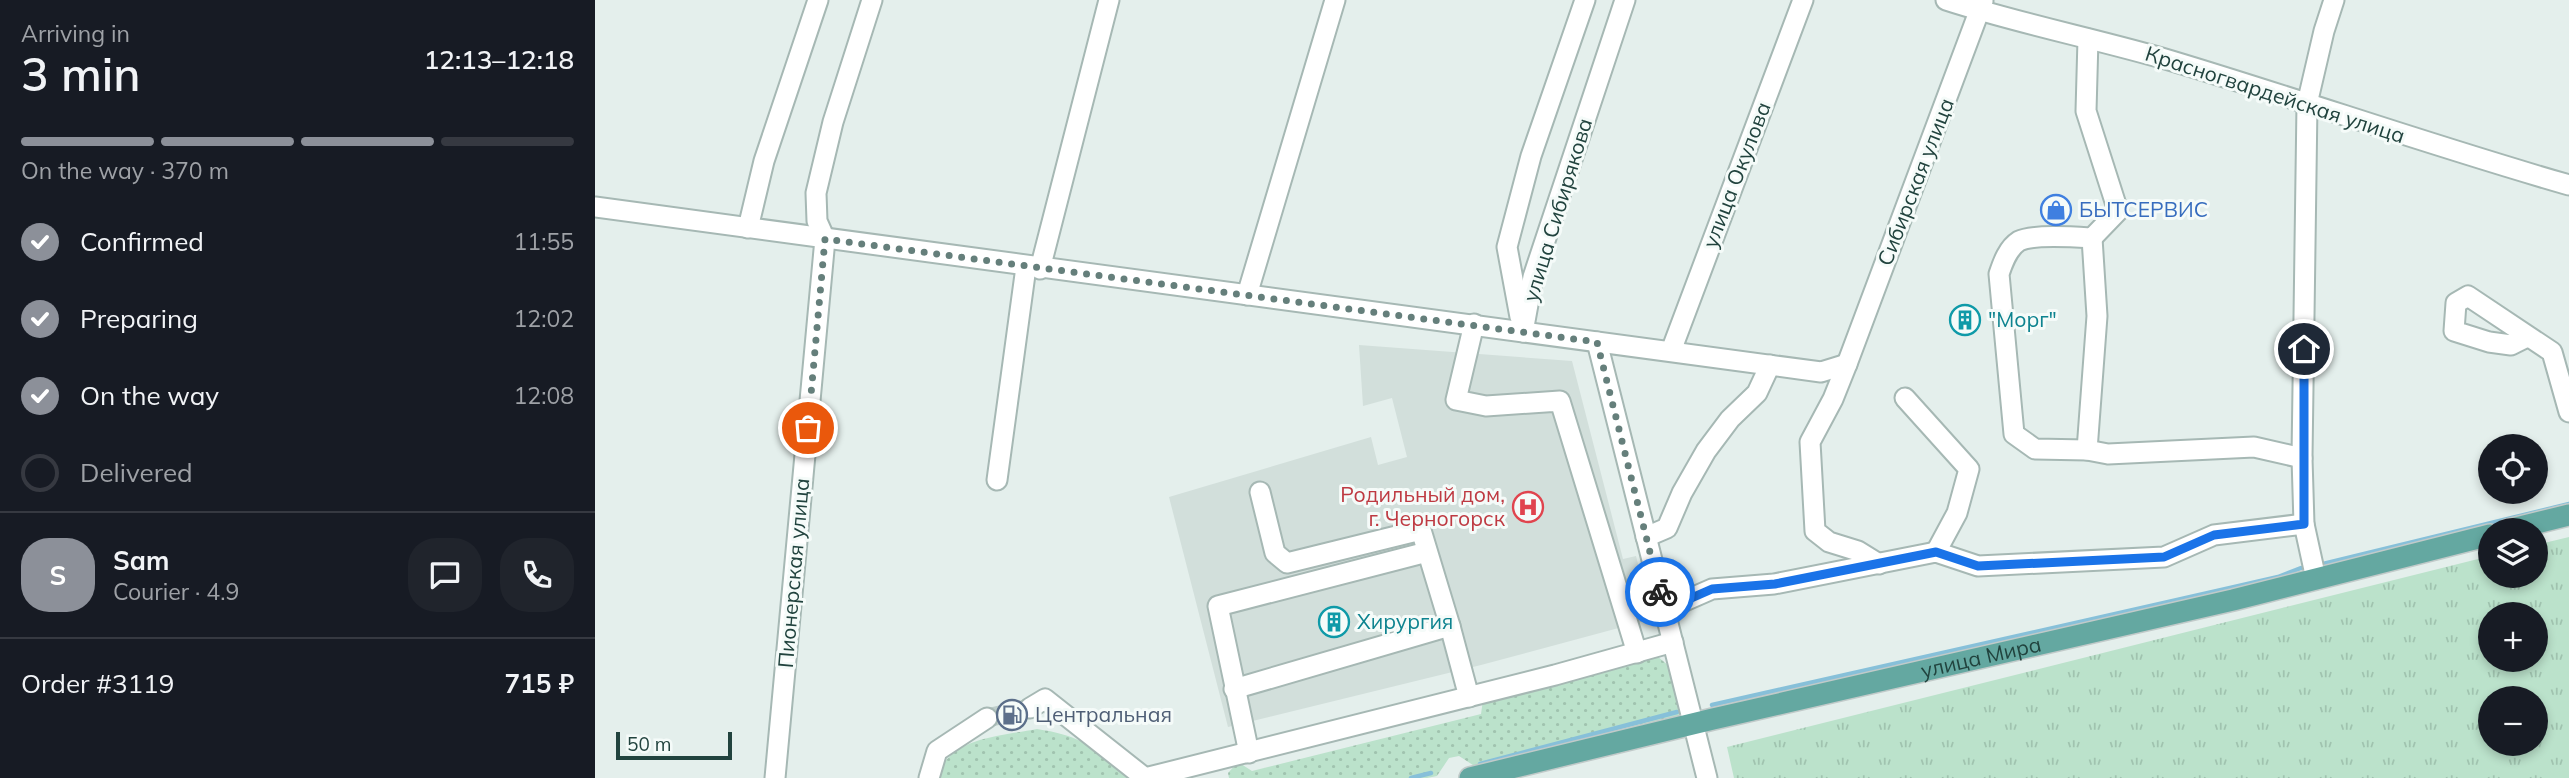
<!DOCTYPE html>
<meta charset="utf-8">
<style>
:root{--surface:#171b24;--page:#20242c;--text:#f1f3f6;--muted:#9ea1a6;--line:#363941;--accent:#8c9099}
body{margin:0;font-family:Mulish,sans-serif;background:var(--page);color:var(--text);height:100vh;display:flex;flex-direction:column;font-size:26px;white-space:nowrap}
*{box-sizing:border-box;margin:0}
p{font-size:23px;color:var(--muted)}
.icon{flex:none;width:38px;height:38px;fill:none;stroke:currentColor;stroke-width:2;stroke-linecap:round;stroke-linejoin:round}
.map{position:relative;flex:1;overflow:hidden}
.drawer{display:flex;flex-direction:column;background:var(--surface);width:595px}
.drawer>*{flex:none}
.fabs{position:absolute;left:1883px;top:434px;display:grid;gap:14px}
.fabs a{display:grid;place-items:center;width:70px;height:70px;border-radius:50%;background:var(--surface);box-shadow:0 4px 10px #0003;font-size:35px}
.scale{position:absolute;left:21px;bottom:18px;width:116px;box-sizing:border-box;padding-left:7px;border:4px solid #21433e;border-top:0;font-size:19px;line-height:24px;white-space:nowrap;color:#21433e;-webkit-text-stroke:5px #f5fbf9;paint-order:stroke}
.pin{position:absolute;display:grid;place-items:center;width:60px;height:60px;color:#fff;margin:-30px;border:4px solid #fff;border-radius:50%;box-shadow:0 2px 7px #0007}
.courier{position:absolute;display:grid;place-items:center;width:70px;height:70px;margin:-35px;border:5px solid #1a73e8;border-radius:50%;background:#fff;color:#222;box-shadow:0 2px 9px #0007}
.summary em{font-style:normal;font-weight:600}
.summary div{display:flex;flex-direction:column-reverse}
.summary{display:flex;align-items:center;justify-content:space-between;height:119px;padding:0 21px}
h1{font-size:46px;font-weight:600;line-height:52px}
.bar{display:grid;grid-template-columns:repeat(4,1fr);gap:10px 7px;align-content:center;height:84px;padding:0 21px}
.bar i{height:9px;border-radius:5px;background:var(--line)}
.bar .selected{background:var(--accent)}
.bar p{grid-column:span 4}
.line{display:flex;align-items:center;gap:18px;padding:0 21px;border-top:2px solid var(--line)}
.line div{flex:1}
.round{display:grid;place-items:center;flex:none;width:74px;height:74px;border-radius:28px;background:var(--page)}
ol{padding:0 21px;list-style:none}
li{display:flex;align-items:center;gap:21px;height:77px}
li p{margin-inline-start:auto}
li .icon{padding:7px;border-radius:50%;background:var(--accent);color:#fff;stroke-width:4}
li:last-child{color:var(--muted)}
li i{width:38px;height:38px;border:4px solid var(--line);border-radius:50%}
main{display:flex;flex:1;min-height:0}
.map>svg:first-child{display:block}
.built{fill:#d2dfdb}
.grass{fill:url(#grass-dots)}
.park{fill:url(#park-tufts);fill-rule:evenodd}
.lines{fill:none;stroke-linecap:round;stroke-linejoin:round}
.stream{stroke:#87c0d9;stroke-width:4.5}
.minor-tunnel{stroke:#bdcdc9;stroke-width:19;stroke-dasharray:19 10;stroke-linecap:butt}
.minor-casing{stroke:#a6b8b4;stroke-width:23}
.major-casing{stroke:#c1cac9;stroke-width:24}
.minor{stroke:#fff;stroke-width:19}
.major{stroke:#64a8a1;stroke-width:21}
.done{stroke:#657f7b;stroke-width:7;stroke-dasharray:0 12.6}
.route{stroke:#1a73e8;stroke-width:9}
.labels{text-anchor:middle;stroke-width:6;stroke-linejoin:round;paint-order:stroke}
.street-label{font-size:21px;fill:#21433e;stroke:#f5fbf9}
.shop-label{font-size:21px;fill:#366cbe;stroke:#f5fbf9;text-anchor:start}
.culture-label{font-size:21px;fill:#0d838f;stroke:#f5fbf9;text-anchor:start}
.health-label{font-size:21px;fill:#be3a42;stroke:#f5fbf9;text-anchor:end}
.service-label{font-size:21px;fill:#4e5e75;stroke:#f5fbf9;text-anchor:start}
</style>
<main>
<section class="drawer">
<div class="summary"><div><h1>3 min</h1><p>Arriving in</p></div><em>12:13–12:18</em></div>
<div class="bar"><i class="selected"></i><i class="selected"></i><i class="selected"></i><i></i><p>On the way · 370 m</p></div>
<ol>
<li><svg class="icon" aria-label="check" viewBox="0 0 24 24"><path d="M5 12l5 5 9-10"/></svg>Confirmed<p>11:55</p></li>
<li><svg class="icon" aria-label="check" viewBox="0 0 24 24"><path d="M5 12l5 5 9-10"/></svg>Preparing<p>12:02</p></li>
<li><svg class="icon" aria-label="check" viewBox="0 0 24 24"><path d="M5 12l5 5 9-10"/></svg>On the way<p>12:08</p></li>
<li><i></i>Delivered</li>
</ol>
<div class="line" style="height:126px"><b class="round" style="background:var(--accent);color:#fff">S</b><div><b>Sam</b><p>Courier · 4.9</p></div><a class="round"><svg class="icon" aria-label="chat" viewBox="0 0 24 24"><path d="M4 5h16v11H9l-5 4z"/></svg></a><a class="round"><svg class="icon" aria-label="phone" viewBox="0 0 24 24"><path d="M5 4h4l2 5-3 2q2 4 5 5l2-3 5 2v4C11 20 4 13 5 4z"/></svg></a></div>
<div class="line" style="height:91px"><div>Order #3119</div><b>715 ₽</b></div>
</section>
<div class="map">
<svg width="1974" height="778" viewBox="0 0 1974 778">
<defs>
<pattern id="grass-dots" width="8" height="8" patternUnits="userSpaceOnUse" patternTransform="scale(1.75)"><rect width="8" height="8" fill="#bbe2cb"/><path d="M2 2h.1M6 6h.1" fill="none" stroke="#a0c3af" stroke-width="1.8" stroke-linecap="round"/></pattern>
<pattern id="park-tufts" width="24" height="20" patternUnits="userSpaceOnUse" patternTransform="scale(1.75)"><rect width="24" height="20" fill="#bbe2cb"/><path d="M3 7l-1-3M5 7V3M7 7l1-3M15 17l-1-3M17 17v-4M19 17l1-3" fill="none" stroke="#a0c3af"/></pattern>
</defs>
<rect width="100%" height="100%" fill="#e4efec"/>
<polygon class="built" points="764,345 977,361 1028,559 1041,556 1057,619 886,665 633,727 574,497 776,437 783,465 812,457 797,398 768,406"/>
<g class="grass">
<polygon points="1062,656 1074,666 1088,716 881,767 864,756 854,758 842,776 832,778 634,778 633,773 643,762 657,771 886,714 888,700"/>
<path d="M 442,729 C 489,736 502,750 539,778 L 342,778 C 353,737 406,736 442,729 Z"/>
</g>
<path class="park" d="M 1974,537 L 1974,778 L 1139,778 L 1132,747 L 1895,556 L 1895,576 L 1941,576 L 1941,545 ZM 1895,614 L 1941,614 L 1941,660 L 1895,660 ZM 1895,698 L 1941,698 L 1941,744 L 1895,744 Z"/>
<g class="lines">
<g class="stream">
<polyline points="1728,564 1974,504"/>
<polyline points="1117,705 1635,588 1683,577 1706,568"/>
<polyline points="885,764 1082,712"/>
<polyline points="816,778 836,773"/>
</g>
<polyline class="minor-tunnel" points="392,718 435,708"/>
<g class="minor-casing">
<g id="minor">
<path d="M 1351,0 C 1425,24 1502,39 1577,61 C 1710,101 1841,147 1974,185"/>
<path d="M 1493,39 L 1491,111 L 1523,211 L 1497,238 C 1481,237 1438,234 1424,241 C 1413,248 1408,262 1404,274 L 1419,434 L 1440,449 L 1492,450 L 1513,454 L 1659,447 L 1707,458"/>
<polyline points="0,207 1226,372 1252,364"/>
<polyline points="153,228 169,161 223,0"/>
<polyline points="445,269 514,0"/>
<polyline points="652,295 740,0"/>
<polyline points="925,317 912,247 936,156 990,0"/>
<polyline points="879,324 861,400 891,406 965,401 1042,653"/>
<polyline points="928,332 938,277 1030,0"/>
<polyline points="1932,337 1916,345 1894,342 1859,331 1861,303 1873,296 1957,352 1974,412"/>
<polyline points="1002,342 1112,778"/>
<polyline points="1076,351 1208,0"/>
<polyline points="1310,398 1374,469 1362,513 1341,552"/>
<polyline points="1492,450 1502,316 1497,238"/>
<polyline points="402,480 431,267"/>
<polyline points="1051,537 1072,528 1087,493 1111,451 1135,419 1162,393 1175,365"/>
<polyline points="1284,564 1263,551 1234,542 1220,531 1215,442 1238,399 1252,364 1388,1"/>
<polyline points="1721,579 1709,524 1707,458 1712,104 1729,31 1739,0"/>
<polyline points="1069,610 1117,589 1179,584 1341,552 1383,566 1569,557 1619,535 1709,524"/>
<polyline points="855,626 874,697"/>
<polyline points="639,689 855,626 826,530 692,563 680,553 665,492"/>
<polyline points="435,708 450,699 550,778"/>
<polyline points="654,753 623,606 832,552"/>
<polyline points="180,778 230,239 222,221 221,193 238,122 277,0"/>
<polyline points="334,778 342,751 392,718"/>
<polyline points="550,778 960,675 1078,642"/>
</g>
</g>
<g class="major-casing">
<g id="major">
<polyline points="1913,530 1974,515"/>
<path id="s1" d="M 875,778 L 1118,719 L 1638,600 L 1895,535"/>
</g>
</g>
<use href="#minor" class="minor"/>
<use href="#major" class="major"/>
</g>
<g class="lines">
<polyline class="done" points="213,428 230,239 1002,342 1065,592"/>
<polyline class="route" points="1065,592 1069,610 1117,589 1180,584 1341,552 1383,566 1569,557 1619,535 1709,524 1709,349"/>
</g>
<defs>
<g id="shop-ring" transform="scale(1.575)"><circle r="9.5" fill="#f5fbf9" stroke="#3f7fe0" stroke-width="1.5"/><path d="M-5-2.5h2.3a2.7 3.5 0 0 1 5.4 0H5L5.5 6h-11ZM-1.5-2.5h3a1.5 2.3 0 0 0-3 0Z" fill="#3f7fe0"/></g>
<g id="building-ring" transform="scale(1.575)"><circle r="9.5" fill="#f5fbf9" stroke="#0f9aa8" stroke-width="1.5"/><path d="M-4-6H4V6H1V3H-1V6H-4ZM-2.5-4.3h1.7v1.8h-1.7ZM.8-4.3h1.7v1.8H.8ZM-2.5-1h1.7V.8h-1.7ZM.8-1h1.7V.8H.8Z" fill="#0f9aa8"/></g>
<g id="hospital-ring" transform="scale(1.575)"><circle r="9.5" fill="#f5fbf9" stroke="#e0444e" stroke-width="1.5"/><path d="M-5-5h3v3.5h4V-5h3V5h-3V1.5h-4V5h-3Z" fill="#e0444e"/></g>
<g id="fuel-ring" transform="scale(1.575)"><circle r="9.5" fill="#f5fbf9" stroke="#5c6f8a" stroke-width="1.5"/><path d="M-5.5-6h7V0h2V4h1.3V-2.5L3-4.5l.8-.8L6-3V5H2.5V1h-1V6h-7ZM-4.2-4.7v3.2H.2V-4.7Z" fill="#5c6f8a"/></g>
</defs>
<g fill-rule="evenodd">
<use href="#shop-ring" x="1461" y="210"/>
<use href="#building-ring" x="1370" y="320"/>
<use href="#hospital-ring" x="933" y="507"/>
<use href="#building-ring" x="739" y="622"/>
<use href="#fuel-ring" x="417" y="715"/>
</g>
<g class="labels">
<g class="street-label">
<text transform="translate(1680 95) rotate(18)" y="7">Красногвардейская улица</text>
<text transform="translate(1142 175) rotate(-69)" y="7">улица Окулова</text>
<text transform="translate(1321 182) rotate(-69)" y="7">Сибирская улица</text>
<text transform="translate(963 210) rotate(-73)" y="7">улица Сибирякова</text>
<text transform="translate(199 573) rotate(-85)" y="7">Пионерская улица</text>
<text dy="7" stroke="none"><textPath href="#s1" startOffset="525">улица Мира</textPath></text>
</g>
<g class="shop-label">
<text x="1484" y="217">БЫТСЕРВИС</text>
</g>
<g class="culture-label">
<text x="1393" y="327">"Морг"</text>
<text x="762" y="629">Хирургия</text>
</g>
<g class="health-label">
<text x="910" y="502">Родильный дом,<tspan x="910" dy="24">г. Черногорск</tspan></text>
</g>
<g class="service-label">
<text x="440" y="722">Центральная</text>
</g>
</g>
</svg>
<div class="fabs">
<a><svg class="icon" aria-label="locate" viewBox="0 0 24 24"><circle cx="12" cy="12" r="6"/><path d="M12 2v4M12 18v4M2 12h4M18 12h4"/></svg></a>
<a><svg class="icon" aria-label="layers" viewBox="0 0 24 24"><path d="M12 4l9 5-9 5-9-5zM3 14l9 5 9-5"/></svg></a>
<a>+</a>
<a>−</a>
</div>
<div class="scale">50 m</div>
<div class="pin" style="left:213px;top:428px;background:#ea580c"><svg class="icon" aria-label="bag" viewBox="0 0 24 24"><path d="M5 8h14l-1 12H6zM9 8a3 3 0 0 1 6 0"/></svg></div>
<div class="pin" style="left:1709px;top:349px;background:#1f2937"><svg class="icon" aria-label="home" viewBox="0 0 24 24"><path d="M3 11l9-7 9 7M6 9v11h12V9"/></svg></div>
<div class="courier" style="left:1065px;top:592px"><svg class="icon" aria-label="bike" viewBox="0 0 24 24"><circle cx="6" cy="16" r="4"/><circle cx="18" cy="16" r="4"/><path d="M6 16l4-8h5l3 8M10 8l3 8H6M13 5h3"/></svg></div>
</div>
</main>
